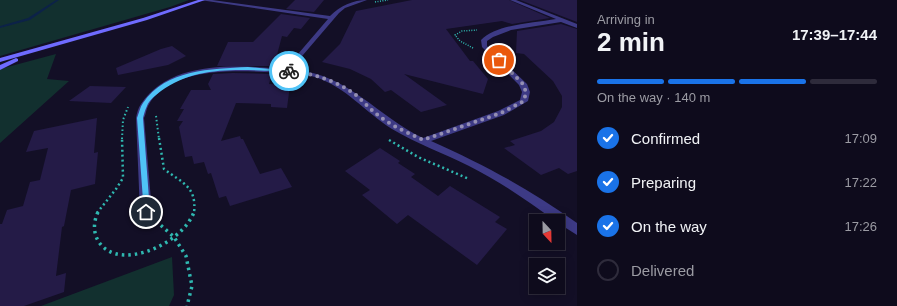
<!DOCTYPE html>
<meta charset="utf-8">
<style>
:root{--surface:#0e0b1c;--page:#171425;--text:#f1f3f6;--muted:#9b9ba3;--line:#2e2b3b;--accent:#1a73e8}
body{margin:0;font-family:Arial,sans-serif;background:var(--page);color:var(--text);height:100vh;display:flex;flex-direction:column;font-size:15px;white-space:nowrap}
*{box-sizing:border-box;margin:0}
p{font-size:13px;color:var(--muted)}
.icon{flex:none;width:22px;height:22px;fill:none;stroke:currentColor;stroke-width:2;stroke-linecap:round;stroke-linejoin:round}
.map{position:relative;flex:1;overflow:hidden}
.details{display:flex;flex-direction:column;background:var(--surface);width:320px}
.details>*{flex:none}
.needle{width:26px;rotate:158deg}
.buttons{position:absolute;left:529px;top:214px;display:grid;gap:8px}
.buttons a{display:grid;place-items:center;width:36px;height:36px;border-radius:0px;background:var(--surface);box-shadow:0 2px 10px #0003,0 0 0 1px var(--line);font-size:20px}
.pin{position:absolute;display:grid;place-items:center;width:34px;height:34px;color:#fff;margin:-17px;border:2px solid #fff;border-radius:50%;box-shadow:0 1px 4px #0007}
.courier{position:absolute;display:grid;place-items:center;width:40px;height:40px;margin:-20px;border:3px solid #4fc3f7;border-radius:50%;background:#fff;color:#222;box-shadow:0 1px 5px #0007}
.head em{font-style:normal;font-weight:700}
.head div{display:flex;flex-direction:column-reverse}
.head{display:flex;align-items:center;justify-content:space-between;height:68px;padding:0 20px}
h1{font-size:26px;font-weight:700;line-height:30px}
.bar{display:grid;grid-template-columns:repeat(4,1fr);gap:6px 4px;align-content:center;height:48px;padding:0 20px}
.bar i{height:5px;border-radius:3px;background:var(--line)}
.bar .current{background:var(--accent)}
.bar p{grid-column:span 4}
ol{padding:0 20px;list-style:none}
li{display:flex;align-items:center;gap:12px;height:44px}
li p{margin-inline-start:auto}
li .icon{padding:4px;border-radius:50%;background:var(--accent);color:#fff;stroke-width:4}
li:last-child{color:var(--muted)}
li i{width:22px;height:22px;border:2px solid var(--line);border-radius:50%}
main{display:flex;flex:1;min-height:0}
.map>svg:first-child{display:block}
.green{fill:#12302f}
.lines{fill:none;stroke-linecap:round;stroke-linejoin:round}
.stream{fill:#0c2248;fill-rule:evenodd}
.building{fill:#241b47}
.path-far3{stroke:#2fb8b0;stroke-width:1.5;stroke-dasharray:1 1.5;stroke-linecap:butt}
.path-far2{stroke:#2fb8b0;stroke-width:2;stroke-dasharray:1.5 2.5;stroke-linecap:butt}
.path-far1{stroke:#2fb8b0;stroke-width:2.5;stroke-dasharray:2 3;stroke-linecap:butt}
.path{stroke:#2fb8b0;stroke-width:3.5;stroke-dasharray:2.5 4;stroke-linecap:butt}
.street{fill:#3d3a85;fill-rule:evenodd}
.secondary{fill:#6f6bff;fill-rule:evenodd}
.route{fill:#4fc3f7}
.done{stroke:#948fb3;stroke-width:4;stroke-dasharray:0 7.2}
</style>
<main>
<div class="map">
<svg width="577" height="306" viewBox="0 0 577 306">
<rect width="100%" height="100%" fill="#130f26"/>
<g class="green">
<polygon points="0,0 189,0 170,7 0,56"/>
<polygon points="56,54 47,79 69,81 0,143 0,69"/>
<polygon points="172,257 174,295 169,306 41,306"/>
</g>
<g class="lines">
<polygon class="stream" points="56,0 59,0 30,20 0,28 0,26 28,18"/>
</g>
<g class="building">
<polygon points="295,0 324,0 314,12 286,9"/>
<polygon points="412,0 509,0 550,18 512,24 502,21 446,29 470,61 473,61 488,79 483,94 404,74 447,105 421,112 391,90 385,92 371,79 350,69 322,62 340,44 356,11"/>
<polygon points="520,0 577,0 577,22"/>
<polygon points="281,14 310,18 301,29 294,28 287,37 282,36 274,66 217,66 228,42 253,42"/>
<polygon points="561,24 577,29 577,171 568,174 559,168 541,175 504,148 515,145 510,141 541,131 554,122 562,107 562,96 553,81 524,54 516,53 517,31"/>
<polygon points="172,46 186,56 168,65 118,75 116,68 161,49"/>
<polygon points="233,73 272,74 269,84 290,85 287,108 271,107 271,104 236,103 221,141 240,136 241,139 243,139 260,174 281,168 292,187 230,206 226,196 219,198 211,173 208,174 204,162 194,164 192,156 185,157 179,127 183,121 177,121 184,109 180,109 191,90 211,90 208,84 213,74"/>
<polygon points="90,86 126,87 111,103 69,101"/>
<polygon points="97,118 94,153 98,152 95,184 71,190 64,226 62,227 56,276 66,273 64,292 24,306 0,306 0,224 2,224 7,210 23,206 30,182 40,180 48,148 26,152 34,131"/>
<polygon points="380,148 400,161 398,163 415,174 411,177 438,196 450,186 500,217 495,222 507,229 477,265 408,215 397,224 362,195 370,190 345,171"/>
</g>
<g class="lines">
<g class="path-far3">
<polyline points="375,2 388,0"/>
<polyline points="473,48 460,41 455,35 462,31 477,30"/>
</g>
<g class="path-far2">
<polyline points="156,116 159,139"/>
<polyline points="122,139 123,120 128,107"/>
</g>
<g class="path-far1">
<path d="M 159,138 L 164,169 C 182,183 197,186 194,213"/>
<polyline points="389,140 418,157 469,179"/>
<polyline points="97,213 116,189 123,178 122,138"/>
</g>
<g class="path">
<path d="M 98,212 C 88,233 100,254 124,255 C 150,256 185,236 194,212"/>
<polyline points="156,221 174,237 186,256 192,286 187,306"/>
</g>
<path class="street" d="M 200,0 L 212,0 L 330,16 C 340,6 353,0 367,0 L 345,8 L 339,13 L 297,62 L 296,70 C 349,75 377,116 423,138 L 498,111 L 520,100 L 522,92 L 519,85 L 482,47 L 481,40 C 497,24 534,23 556,19 L 510,0 L 516,0 L 577,24 L 577,28 L 561,22 L 511,30 L 493,37 L 487,41 L 487,46 L 527,84 L 530,92 L 528,101 L 504,115 L 431,141 C 485,165 529,189 577,223 L 577,235 L 558,223 L 558,221 L 555,221 C 528,201 499,181 469,166 C 443,153 417,144 392,129 C 365,112 346,87 315,77 C 299,72 280,73 264,72 C 228,70 167,69 148,106 C 146,110 146,114 144,118 L 152,212 L 150,215 L 146,217 L 142,215 L 140,212 L 136,118 C 137,113 138,108 141,104 C 172,58 241,66 289,69 L 292,61 L 328,19 Z"/>
<g class="secondary">
<polygon points="198,0 205,0 147,20 0,62 0,58 143,18"/>
<polygon points="16,58 18,59 18,61 0,70 0,65"/>
</g>
</g>
<path class="route" d="M 248,67 L 292,71 L 289,72 C 246,70 198,64 161,91 C 156,95 149,100 147,106 C 145,110 144,114 143,118 L 150,212 L 146,215 L 144,214 L 137,118 C 139,113 140,107 143,103 C 166,69 211,69 248,67 Z"/>
<g class="lines">
<path class="done" d="M 289,71 C 313,73 337,81 356,95 C 364,102 371,110 379,116 C 392,126 408,133 423,140 L 501,113 L 524,101 L 526,92 L 523,84 L 499,60"/>
</g>
</svg>
<div class="buttons">
<a><svg class="needle" viewBox="-14 -14 28 28"><path d="M0-13l5 13h-10z" fill="#e53935"/><path d="M0 13l5-13h-10z" fill="#9b9ba3"/></svg></a>
<a><svg class="icon" aria-label="layers" viewBox="0 0 24 24"><path d="M12 4l9 5-9 5-9-5zM3 14l9 5 9-5"/></svg></a>
</div>
<div class="pin" style="left:499px;top:60px;background:#ea580c"><svg class="icon" aria-label="bag" viewBox="0 0 24 24"><path d="M5 8h14l-1 12H6zM9 8a3 3 0 0 1 6 0"/></svg></div>
<div class="pin" style="left:146px;top:212px;background:#1f2937"><svg class="icon" aria-label="home" viewBox="0 0 24 24"><path d="M3 11l9-7 9 7M6 9v11h12V9"/></svg></div>
<div class="courier" style="left:289px;top:71px"><svg class="icon" aria-label="bike" viewBox="0 0 24 24"><circle cx="6" cy="16" r="4"/><circle cx="18" cy="16" r="4"/><path d="M6 16l4-8h5l3 8M10 8l3 8H6M13 5h3"/></svg></div>
</div>
<section class="details">
<div class="head"><div><h1>2 min</h1><p>Arriving in</p></div><em>17:39–17:44</em></div>
<div class="bar"><i class="current"></i><i class="current"></i><i class="current"></i><i></i><p>On the way · 140 m</p></div>
<ol>
<li><svg class="icon" aria-label="check" viewBox="0 0 24 24"><path d="M5 12l5 5 9-10"/></svg>Confirmed<p>17:09</p></li>
<li><svg class="icon" aria-label="check" viewBox="0 0 24 24"><path d="M5 12l5 5 9-10"/></svg>Preparing<p>17:22</p></li>
<li><svg class="icon" aria-label="check" viewBox="0 0 24 24"><path d="M5 12l5 5 9-10"/></svg>On the way<p>17:26</p></li>
<li><i></i>Delivered</li>
</ol>
</section>
</main>
